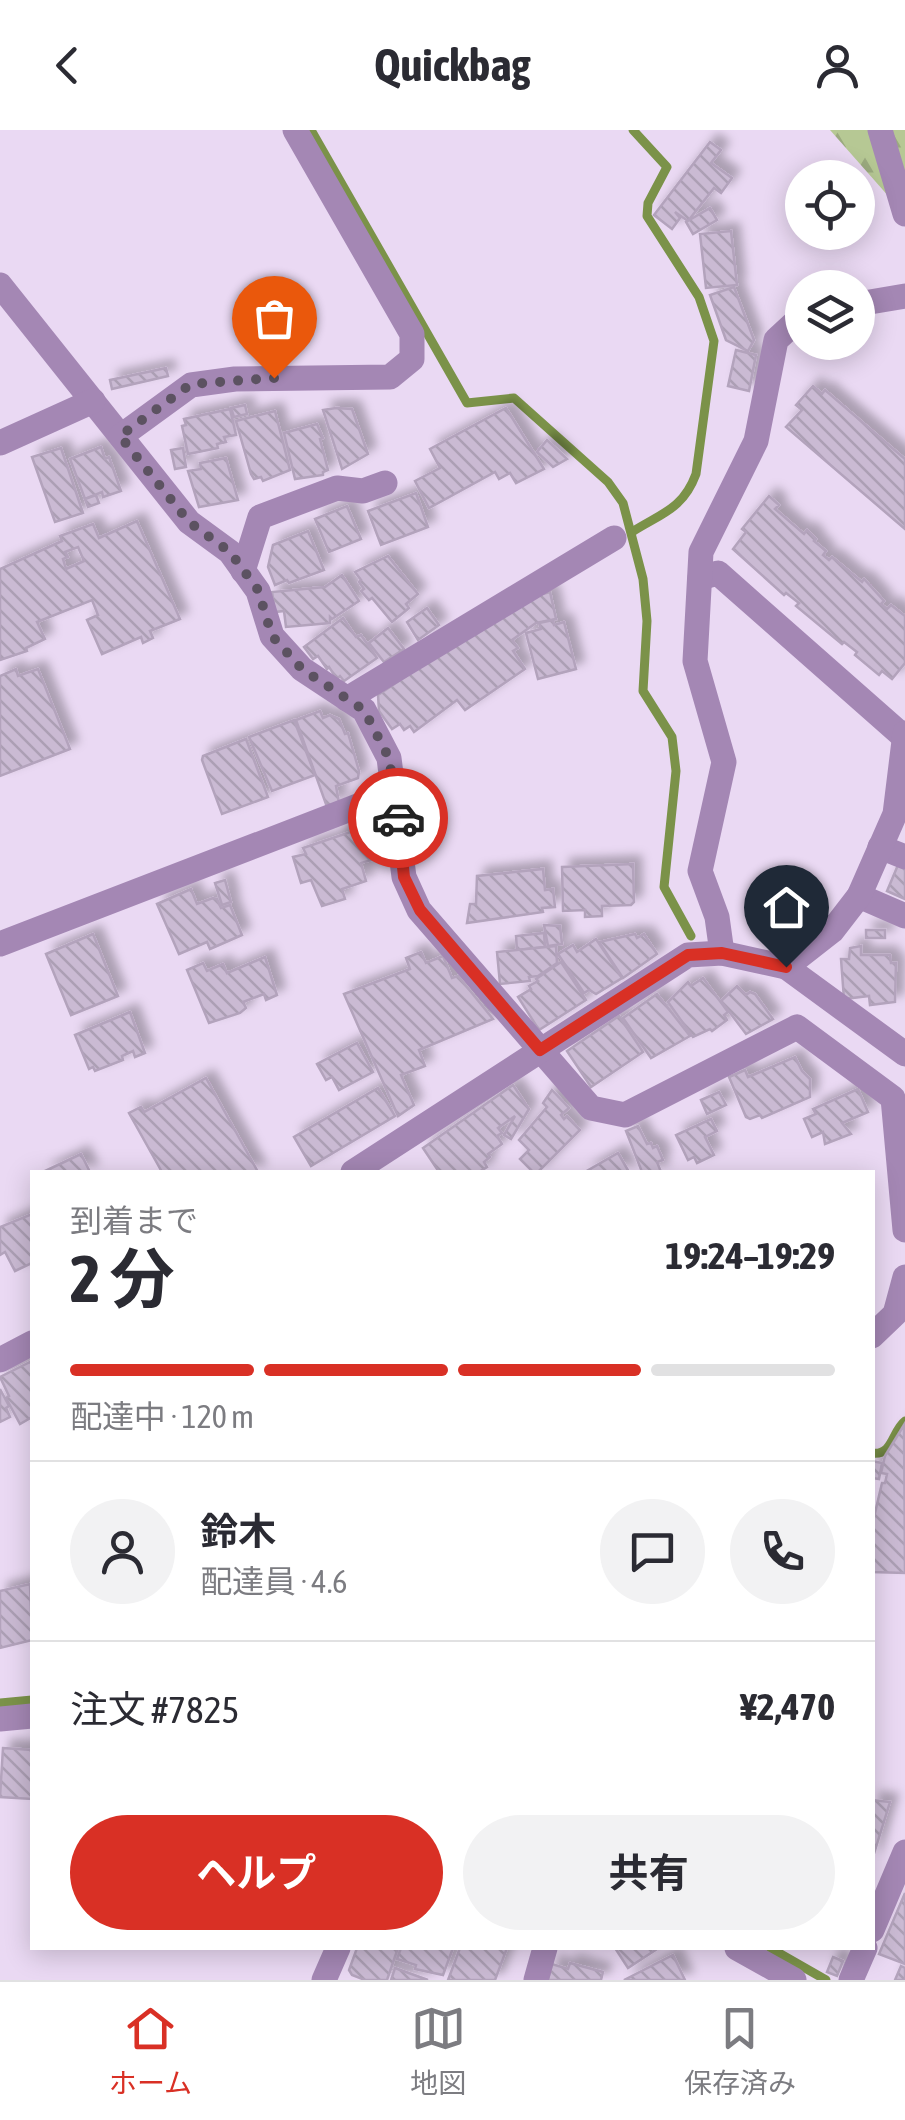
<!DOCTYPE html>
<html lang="ja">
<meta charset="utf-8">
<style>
:root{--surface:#fff;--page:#f2f2f3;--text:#2b2b33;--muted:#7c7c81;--line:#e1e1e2;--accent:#d93025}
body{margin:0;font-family:"Asap Condensed","Noto Sans JP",sans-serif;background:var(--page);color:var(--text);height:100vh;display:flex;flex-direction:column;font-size:38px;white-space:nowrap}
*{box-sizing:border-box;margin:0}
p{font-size:32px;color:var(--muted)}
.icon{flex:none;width:55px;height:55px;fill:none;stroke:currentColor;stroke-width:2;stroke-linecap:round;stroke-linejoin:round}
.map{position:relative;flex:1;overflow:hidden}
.details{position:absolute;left:30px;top:1040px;width:845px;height:780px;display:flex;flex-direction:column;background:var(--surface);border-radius:0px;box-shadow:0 5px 25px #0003}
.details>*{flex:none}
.fabs{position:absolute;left:785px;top:30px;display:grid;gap:20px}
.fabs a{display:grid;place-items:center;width:90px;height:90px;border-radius:50%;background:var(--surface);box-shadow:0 5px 25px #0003;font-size:50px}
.pin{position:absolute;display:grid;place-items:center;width:85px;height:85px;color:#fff;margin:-102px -42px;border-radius:50% 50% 50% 0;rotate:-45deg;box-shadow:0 0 10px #0007}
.pin .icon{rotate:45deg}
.courier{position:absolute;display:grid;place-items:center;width:100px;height:100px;margin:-50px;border:8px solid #d93025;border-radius:50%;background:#fff;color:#222;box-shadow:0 2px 12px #0007}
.headline em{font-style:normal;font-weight:700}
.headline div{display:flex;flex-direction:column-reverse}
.headline{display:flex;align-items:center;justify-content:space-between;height:170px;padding:0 40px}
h1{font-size:65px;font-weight:700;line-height:75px}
.bar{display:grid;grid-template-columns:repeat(4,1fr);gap:15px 10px;align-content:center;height:120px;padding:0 40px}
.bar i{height:12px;border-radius:8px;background:var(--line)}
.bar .on{background:var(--accent)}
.bar p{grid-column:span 4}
.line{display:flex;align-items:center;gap:25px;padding:0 40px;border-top:2px solid var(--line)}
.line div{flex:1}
.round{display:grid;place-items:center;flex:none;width:105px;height:105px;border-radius:52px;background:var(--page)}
.button{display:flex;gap:20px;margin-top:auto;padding:20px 40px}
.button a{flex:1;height:115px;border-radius:60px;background:var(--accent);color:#fff;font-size:40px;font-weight:700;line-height:115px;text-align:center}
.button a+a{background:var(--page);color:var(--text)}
header{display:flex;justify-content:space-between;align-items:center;height:130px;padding:0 40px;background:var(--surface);font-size:45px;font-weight:700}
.tabs{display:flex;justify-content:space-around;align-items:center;height:140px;border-top:2px solid var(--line);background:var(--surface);font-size:28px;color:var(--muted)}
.tabs a{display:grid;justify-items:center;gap:5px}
.tabs .on{color:var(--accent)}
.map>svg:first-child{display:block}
.forest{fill:url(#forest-firs)}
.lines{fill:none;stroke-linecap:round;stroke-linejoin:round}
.stream{stroke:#7b9249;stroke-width:9}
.building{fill:url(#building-back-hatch);stroke:#b3a3bc;stroke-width:2.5;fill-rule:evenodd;filter:url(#shadow)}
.minor{stroke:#a487b4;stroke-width:25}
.done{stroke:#5c5261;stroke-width:10;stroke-dasharray:0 18}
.route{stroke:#d93025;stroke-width:12}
</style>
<header><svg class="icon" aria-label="back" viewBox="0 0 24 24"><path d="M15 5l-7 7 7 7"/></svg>Quickbag<svg class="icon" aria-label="person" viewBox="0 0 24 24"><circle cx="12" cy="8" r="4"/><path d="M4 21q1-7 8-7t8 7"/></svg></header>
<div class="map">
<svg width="905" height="1850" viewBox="0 0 905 1850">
<defs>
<pattern id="forest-firs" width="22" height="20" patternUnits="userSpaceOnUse" patternTransform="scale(2.5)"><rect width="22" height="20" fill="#b6c894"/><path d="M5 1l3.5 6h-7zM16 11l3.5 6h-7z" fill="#9baa7f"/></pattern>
<pattern id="building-back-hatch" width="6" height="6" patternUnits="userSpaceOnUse" patternTransform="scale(2.5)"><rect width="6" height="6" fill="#cabad3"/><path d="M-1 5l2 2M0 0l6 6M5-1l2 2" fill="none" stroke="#ac9fb4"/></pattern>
<filter id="shadow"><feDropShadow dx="8" dy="-8" stdDeviation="5" flood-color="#0004"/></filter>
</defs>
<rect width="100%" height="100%" fill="#ead9f3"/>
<polygon class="forest" points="830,0 905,0 905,85"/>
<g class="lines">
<g class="stream">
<polyline points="311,0 467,273 514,268 608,352 623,373 643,449 647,491 643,561 672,607 676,641 664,757 691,806"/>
<path d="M 632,402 C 662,383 683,379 696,344 L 714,211 L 699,167 L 647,86 L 648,73 L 667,37 L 633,0"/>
<path d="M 872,1323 C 893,1326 892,1301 905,1291"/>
<polyline points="0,1573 32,1570"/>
<polyline points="770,1818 826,1850"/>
</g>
</g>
<g class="building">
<polygon points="710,12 721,20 711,33 732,48 721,63 714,58 688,91 675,82 680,88 672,99 654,85"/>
<polygon points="710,78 717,90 693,104 686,92"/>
<polygon points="731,101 737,155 706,158 700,104"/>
<polygon points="734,157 754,210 748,221 726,210 710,165"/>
<polygon points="736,220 756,225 749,261 728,256"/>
<polygon points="166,238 168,246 112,259 110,250"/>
<polygon points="813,256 822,264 825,260 905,329 905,399 786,297 802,280 796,275"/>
<polygon points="245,275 247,284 234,287 231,278"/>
<polygon points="336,278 352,279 368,324 342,339 323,280"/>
<polygon points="506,278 544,339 516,353 510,343 499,349 495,342 429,378 415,351 440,338 430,319"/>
<polygon points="230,279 236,305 224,307 226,312 217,314 218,318 188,324 182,296 186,295 184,289"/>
<polygon points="275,281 290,340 263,351 261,347 254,349 251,344 236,291"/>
<polygon points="317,294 323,308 320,309 328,340 323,342 323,345 295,349 284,303"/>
<polygon points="547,310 567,329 553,337 537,322"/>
<polygon points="101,317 105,329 109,327 121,361 103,367 102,362 85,369 70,329"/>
<polygon points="61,318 83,383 55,392 32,327"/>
<polygon points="183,318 186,337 175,339 171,320"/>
<polygon points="226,328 238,370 199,377 188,341 201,339 200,333"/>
<polygon points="416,363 428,397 381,415 368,381"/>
<polygon points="96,365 99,373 88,377 85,369"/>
<polygon points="769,366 779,375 775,379 804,404 807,400 816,409 814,411 826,421 823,425 829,430 832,427 862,452 864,449 884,471 881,474 887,479 891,475 905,486 905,533 892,549 882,541 879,545 855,525 857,522 844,512 842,514 796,476 799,473 786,463 784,465 733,419 746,402 742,399"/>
<polygon points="347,376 361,409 329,422 315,389"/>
<path d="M 137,391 L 180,489 L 150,501 L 153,508 L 143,513 L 141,507 L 102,524 L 87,490 L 98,485 L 92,470 L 37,492 L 45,509 L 26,518 L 27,521 L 0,530 L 0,439 L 62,411 L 60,406 L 93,394 L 99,408 ZM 78,417 L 84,431 L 66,439 L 63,429 L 68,427 L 65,422 Z"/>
<polygon points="308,401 324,440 289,453 287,450 275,455 268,437 273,415"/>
<polygon points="388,426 418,464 406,474 409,478 392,492 372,468 369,470 361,461 364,459 359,452 361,450 355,442"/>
<polygon points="342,445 359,471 332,489 330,487 330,493 286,497 284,481 275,482 272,462 325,457"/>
<polygon points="550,462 556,489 536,493 512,510 518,518 513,521 525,539 465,580 457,570 414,602 410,596 404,600 400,594 392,599 379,581 378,565 520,470"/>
<polygon points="427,478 439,495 418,510 407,492"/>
<polygon points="343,488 356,507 361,505 377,528 344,551 340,546 337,549 329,537 327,539 318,526 313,529 304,517"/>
<polygon points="553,490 554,495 564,492 576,539 538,549 526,503 541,499 539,493"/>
<polygon points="388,498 404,519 384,532 369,513"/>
<polygon points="16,539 18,546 38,539 70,619 0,646 0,546"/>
<polygon points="320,581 323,588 330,585 339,589 345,604 348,603 359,641 358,648 336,656 339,673 327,677 296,590"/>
<polygon points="294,590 315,645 272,661 249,607"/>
<polygon points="246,609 268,667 222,684 202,630 203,626"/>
<polygon points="368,696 378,728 361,733 366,751 342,759 345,769 322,776 311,750 301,753 293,727 306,724 303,718"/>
<polygon points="633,734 634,772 631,775 602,776 602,786 585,787 585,780 563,781 562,737"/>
<polygon points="898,735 905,738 905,769 887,761"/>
<polygon points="543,739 545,760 553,759 555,777 542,778 543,782 467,793 470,774 476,774 477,746"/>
<polygon points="225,750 231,772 222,775 215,753"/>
<polygon points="191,759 197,774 213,768 217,769 221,778 230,775 242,805 210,819 207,812 179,824 157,774"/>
<polygon points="544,795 560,796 562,814 548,816"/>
<rect x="866" y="800" width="19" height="8"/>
<polygon points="544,803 545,817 517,820 516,806"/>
<polygon points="93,804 118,866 71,885 46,824"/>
<polygon points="635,804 637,808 644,804 657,824 623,848 599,812"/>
<polygon points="596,809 622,848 596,864 589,860 584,863 558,824 573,815 577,822"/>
<polygon points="556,816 557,833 538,846 529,847 530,851 500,854 497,822"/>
<polygon points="861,816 861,825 890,825 891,833 896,833 895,872 870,875 869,866 844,869 841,829 849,829 850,818"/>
<polygon points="421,822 426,833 443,826 452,848 458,846 493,889 419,920 425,936 401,945 414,975 398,986 344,864 410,839 406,828"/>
<polygon points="265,827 277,865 266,870 264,864 243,872 246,878 240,883 209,893 187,840 203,833 207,841 223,834 227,843"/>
<polygon points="561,832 586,870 539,900 518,867 531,859 529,856 538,851 536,849"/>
<polygon points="703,848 728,882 724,885 727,890 712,901 710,899 693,907 668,872 688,852 691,856"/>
<polygon points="737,856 746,865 750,862 755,864 773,889 746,904 721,871"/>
<polygon points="657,864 690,906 651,928 623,888"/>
<polygon points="130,882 145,923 135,927 133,921 122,926 123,930 95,941 93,937 89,939 75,905"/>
<polygon points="619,886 643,922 591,957 567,921"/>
<polygon points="357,913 373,942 339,960 332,947 326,950 317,934"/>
<polygon points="795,927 802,941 810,949 810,967 762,988 760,985 750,989 746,987 729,947 745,940 748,947"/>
<polygon points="206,948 258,1042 162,1042 129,983 141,977 144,982"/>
<polygon points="513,955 529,979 511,1009 504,1005 515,986 498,998 502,1003 497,1006 502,1014 488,1024 490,1027 484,1032 487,1037 479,1042 439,1042 423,1018"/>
<polygon points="378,958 395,986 311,1036 294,1007"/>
<polygon points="858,959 868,982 842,993 851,1004 825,1014 823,1002 812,1007 804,989 816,984 813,979"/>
<polygon points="552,960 569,978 561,985 564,989 567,986 580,1000 538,1042 533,1042 520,1029 529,1020 519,1010 547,977 543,973"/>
<polygon points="719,962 726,975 707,984 701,970"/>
<polygon points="711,989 717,1001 705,1007 714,1025 697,1033 694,1027 688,1030 676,1005"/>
<polygon points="638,996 647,1014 651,1013 653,1018 657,1016 663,1030 657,1032 661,1042 642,1042 626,1001"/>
<polygon points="618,1023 629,1042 585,1042"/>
<polygon points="81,1024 90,1042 43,1042"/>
<polygon points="32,1084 32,1133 15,1141 5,1122 0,1125 0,1097"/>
<polygon points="30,1232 32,1235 32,1287 20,1294 6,1268 9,1266 0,1247"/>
<polygon points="0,1259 9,1276 6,1278 10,1287 0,1292"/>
<polygon points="904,1295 905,1443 872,1442 872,1396 882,1353 885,1353 887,1344 881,1343 885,1326"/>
<polygon points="872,1331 882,1333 879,1349 872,1348"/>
<polygon points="30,1454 32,1510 0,1518 0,1461"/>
<polygon points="3,1618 32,1620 32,1669 0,1667"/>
<polygon points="872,1670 890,1672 872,1730"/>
<polygon points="905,1763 905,1834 879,1824"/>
<polygon points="357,1818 398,1818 387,1850 365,1850 352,1845 349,1840"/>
<polygon points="401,1818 453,1818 443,1845 415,1839 416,1835 397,1829"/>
<polygon points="460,1818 507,1818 495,1850 448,1850"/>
<polygon points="615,1818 656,1818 657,1819 628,1838"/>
<polygon points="673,1825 685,1850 624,1850"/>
<polygon points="833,1827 843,1831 837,1846 827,1842"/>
<polygon points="570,1833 603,1842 601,1850 548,1850 552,1834 568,1839"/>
<polygon points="901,1836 905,1838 905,1850 895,1850"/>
<polygon points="395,1838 428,1850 391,1850"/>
</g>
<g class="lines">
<g class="minor">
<polyline points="880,0 905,84"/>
<polyline points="0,155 189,392 230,422 258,461 272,506 302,539 364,580 389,628 404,747 419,780 591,978 625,985 797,897 893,968 905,1100"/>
<polyline points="858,174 905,166"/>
<polyline points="121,306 191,255 235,249 390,247 412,229 412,204 295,0"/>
<polyline points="0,313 93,271"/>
<polyline points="243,441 260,387 337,358 363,361 385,353"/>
<polyline points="700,448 718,443 904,607"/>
<polyline points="347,569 614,408"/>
<polyline points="880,717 905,727"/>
<polyline points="859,766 905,786"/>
<polyline points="0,814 363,674 395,667"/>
<polyline points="722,823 717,787 700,741 724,632 695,531 701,422 756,311 776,210 802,186"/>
<polyline points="786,837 832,801 859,766 895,684 905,603"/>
<polyline points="353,1042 688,825 722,823 786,837 905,924"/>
<polyline points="872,1206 895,1184 905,1147"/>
<polyline points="0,1230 32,1213"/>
<polyline points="0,1589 32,1586"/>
<polyline points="872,1800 905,1722"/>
<polyline points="737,1818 794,1850"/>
<polyline points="324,1850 338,1818"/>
<polyline points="536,1850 545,1818"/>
<polyline points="851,1850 865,1818"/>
</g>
</g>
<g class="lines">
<polyline class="done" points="274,248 191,254 120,306 189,392 230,422 258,460 272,506 302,539 364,580 389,628 398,688"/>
<polyline class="route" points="398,688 404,747 420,780 540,920 688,825 722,823 786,837"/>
</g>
</svg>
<div class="fabs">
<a><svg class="icon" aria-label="locate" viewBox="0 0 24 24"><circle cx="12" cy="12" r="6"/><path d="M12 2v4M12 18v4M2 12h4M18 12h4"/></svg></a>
<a><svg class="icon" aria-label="layers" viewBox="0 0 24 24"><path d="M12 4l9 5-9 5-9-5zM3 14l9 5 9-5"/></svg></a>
</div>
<div class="pin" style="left:274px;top:248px;background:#ea580c"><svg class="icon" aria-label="bag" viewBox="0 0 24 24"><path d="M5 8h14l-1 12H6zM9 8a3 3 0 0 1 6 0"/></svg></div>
<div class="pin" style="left:786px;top:837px;background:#1f2937"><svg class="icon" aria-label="home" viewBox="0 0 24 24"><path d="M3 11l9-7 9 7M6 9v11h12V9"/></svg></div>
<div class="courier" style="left:398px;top:688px"><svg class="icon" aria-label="car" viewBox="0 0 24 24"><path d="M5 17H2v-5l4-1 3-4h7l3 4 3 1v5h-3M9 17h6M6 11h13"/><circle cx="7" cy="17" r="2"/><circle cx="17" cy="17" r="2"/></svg></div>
<section class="details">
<div class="headline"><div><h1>2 分</h1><p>到着まで</p></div><em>19:24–19:29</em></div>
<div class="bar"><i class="on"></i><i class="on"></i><i class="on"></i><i></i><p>配達中 · 120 m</p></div>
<div class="line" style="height:180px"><a class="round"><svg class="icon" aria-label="person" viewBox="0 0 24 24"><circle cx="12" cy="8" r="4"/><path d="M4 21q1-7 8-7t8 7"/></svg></a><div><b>鈴木</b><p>配達員 · 4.6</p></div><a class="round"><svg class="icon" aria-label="chat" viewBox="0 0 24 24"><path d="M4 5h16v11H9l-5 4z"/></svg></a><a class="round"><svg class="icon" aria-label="phone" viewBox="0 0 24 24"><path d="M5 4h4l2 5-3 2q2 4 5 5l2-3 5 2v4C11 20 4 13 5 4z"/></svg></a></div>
<div class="line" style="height:130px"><div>注文 #7825</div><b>¥2,470</b></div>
<div class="button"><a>ヘルプ</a><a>共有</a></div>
</section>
</div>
<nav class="tabs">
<a class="on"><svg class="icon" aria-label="home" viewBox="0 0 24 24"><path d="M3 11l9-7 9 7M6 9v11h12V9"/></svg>ホーム</a>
<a><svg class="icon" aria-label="map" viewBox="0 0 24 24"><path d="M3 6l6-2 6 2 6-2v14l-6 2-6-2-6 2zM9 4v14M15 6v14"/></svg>地図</a>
<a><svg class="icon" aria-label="saved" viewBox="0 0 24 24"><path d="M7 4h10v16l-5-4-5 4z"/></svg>保存済み</a>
</nav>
